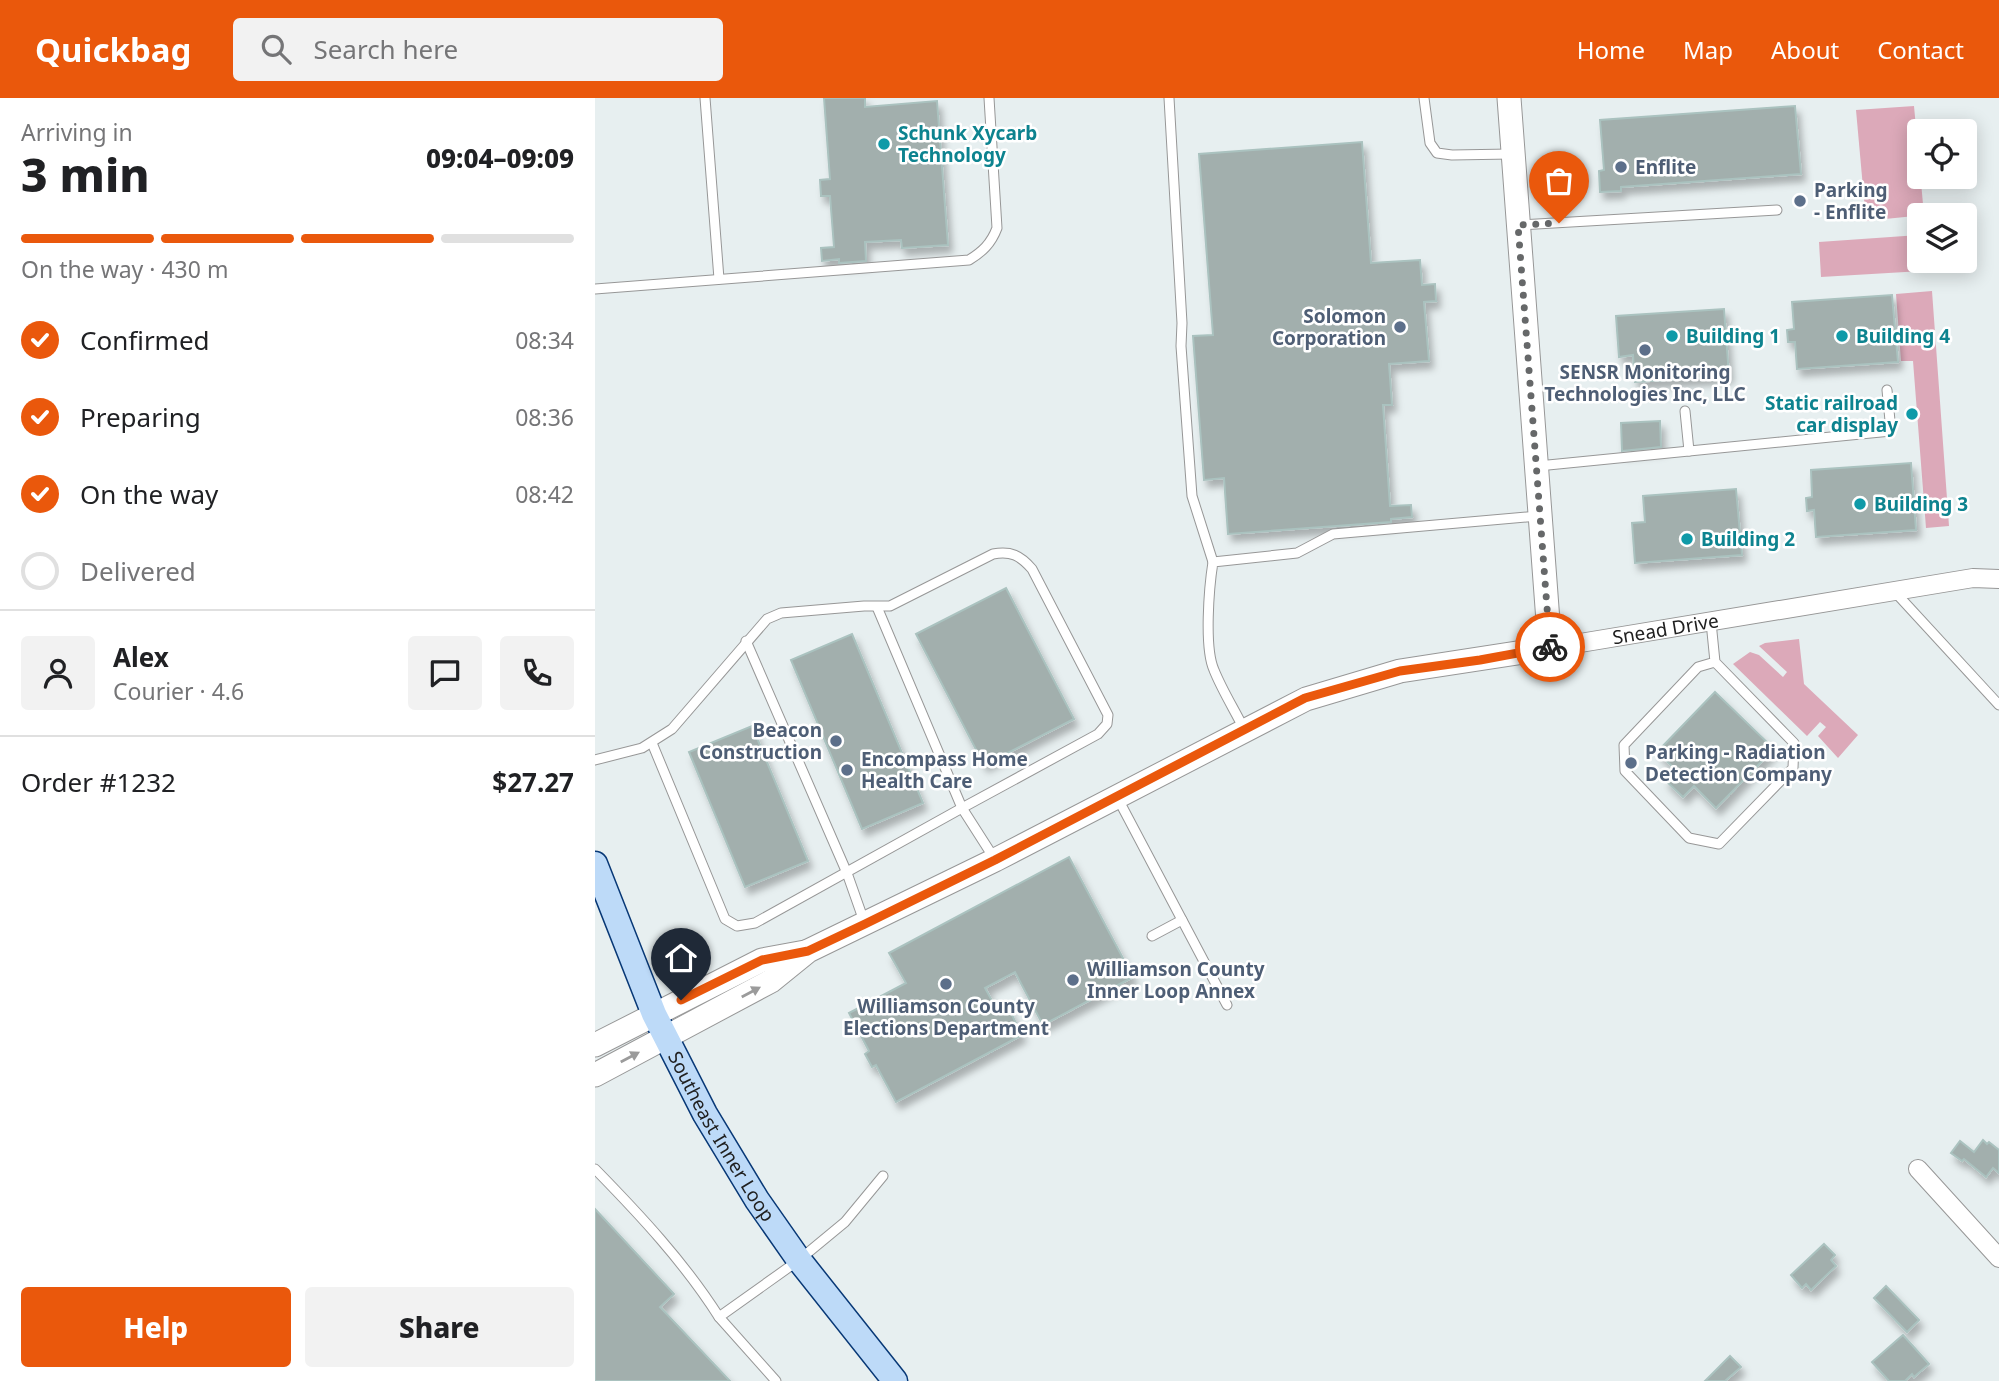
<!DOCTYPE html>
<meta charset="utf-8">
<style>
:root{--surface:#fff;--page:#f2f2f2;--text:#202124;--muted:#757577;--line:#e0e0e0;--accent:#ea580c}
body{margin:0;font-family:"Noto Sans",sans-serif;background:var(--page);color:var(--text);height:100vh;display:flex;flex-direction:column;font-size:26px;white-space:nowrap}
*{box-sizing:border-box;margin:0}
p{font-size:23px;color:var(--muted)}
.icon{flex:none;width:38px;height:38px;fill:none;stroke:currentColor;stroke-width:2;stroke-linecap:round;stroke-linejoin:round}
.map{position:relative;flex:1;overflow:hidden}
.drawer{display:flex;flex-direction:column;background:var(--surface);width:595px}
.drawer>*{flex:none}
.tools{position:absolute;left:1312px;top:21px;display:grid;gap:14px}
.tools a{display:grid;place-items:center;width:70px;height:70px;border-radius:7px;background:var(--surface);box-shadow:0 4px 18px #0003;font-size:35px}
.pin{position:absolute;display:grid;place-items:center;width:60px;height:60px;color:#fff;margin:-72px -30px;border-radius:50% 50% 50% 0;rotate:-45deg;box-shadow:0 0 7px #0007}
.pin .icon{rotate:45deg}
.courier{position:absolute;display:grid;place-items:center;width:70px;height:70px;margin:-35px;border:5px solid #ea580c;border-radius:50%;background:#fff;color:#222;box-shadow:0 2px 9px #0007}
.headline em{font-style:normal;font-weight:800}
.headline div{display:flex;flex-direction:column-reverse}
.headline{display:flex;align-items:center;justify-content:space-between;height:119px;padding:0 21px}
h1{font-size:46px;font-weight:800;line-height:52px}
.bar{display:grid;grid-template-columns:repeat(4,1fr);gap:10px 7px;align-content:center;height:84px;padding:0 21px}
.bar i{height:9px;border-radius:5px;background:var(--line)}
.bar .on{background:var(--accent)}
.bar p{grid-column:span 4}
.line{display:flex;align-items:center;gap:18px;padding:0 21px;border-top:2px solid var(--line)}
.line div{flex:1}
.round{display:grid;place-items:center;flex:none;width:74px;height:74px;border-radius:7px;background:var(--page)}
ol{padding:0 21px;list-style:none}
li{display:flex;align-items:center;gap:21px;height:77px}
li p{margin-inline-start:auto}
li .icon{padding:7px;border-radius:50%;background:var(--accent);color:#fff;stroke-width:4}
li:last-child{color:var(--muted)}
li i{width:38px;height:38px;border:4px solid var(--line);border-radius:50%}
.button{display:flex;gap:14px;margin-top:auto;padding:14px 21px}
.button a{flex:1;height:80px;border-radius:7px;background:var(--accent);color:#fff;font-size:28px;font-weight:800;line-height:80px;text-align:center}
.button a+a{background:var(--page);color:var(--text)}
header{display:flex;align-items:center;gap:42px;box-sizing:border-box;height:98px;padding:0 35px;background:var(--accent);color:#fff}
header strong{font-size:33px}
nav{display:flex;gap:38px;margin-inline-start:auto;font-size:24px}
.search{width:490px;height:63px;background:var(--page);display:flex;align-items:center;gap:18px;box-sizing:border-box;padding:0 24px;border-radius:7px;color:var(--muted);font-size:26px}
main{display:flex;flex:1;min-height:0}
.map>svg:first-child{display:block}
.water{fill:#dca9b9}
.building{fill:#a2afad;stroke:#aac2bf;stroke-width:2;filter:url(#shadow)}
.lines{fill:none;stroke-linecap:round;stroke-linejoin:round}
.service-casing{stroke:#979797;stroke-width:11}
.minor-casing{stroke:#979797;stroke-width:20}
.tertiary-casing{stroke:#979797;stroke-width:25}
.secondary-casing{stroke:#083876;stroke-width:27}
.service{stroke:#fff;stroke-width:9}
.minor{stroke:#fff;stroke-width:18}
.tertiary{stroke:#fff;stroke-width:23}
.secondary{stroke:#bddaf8;stroke-width:24}
.oneway{fill:#9b9b9b}
.done{stroke:#666869;stroke-width:7;stroke-dasharray:0 12.6}
.route{stroke:#ea580c;stroke-width:9}
.culture-dot{fill:#0f9aa8;stroke:#fff;stroke-width:2.5}
.service-dot{fill:#5c6f8a;stroke:#fff;stroke-width:2.5}
.labels{text-anchor:middle;stroke-width:5;stroke-linejoin:round;paint-order:stroke}
.culture-label{font-size:19px;font-weight:bold;fill:#0d838f;stroke:#fff;text-anchor:start}
.service-label{font-size:19px;font-weight:bold;fill:#4e5e75;stroke:#fff;text-anchor:start}
.street-label{font-size:19px;fill:#202020;stroke:#fff}
</style>
<header>
<strong>Quickbag</strong>
<div class="search"><svg class="icon" aria-label="search" viewBox="0 0 24 24"><circle cx="10" cy="10" r="6"/><path d="M15 15l6 6"/></svg>Search here</div>
<nav><a>Home</a><a>Map</a><a>About</a><a>Contact</a></nav>
</header>
<main>
<section class="drawer">
<div class="headline"><div><h1>3 min</h1><p>Arriving in</p></div><em>09:04–09:09</em></div>
<div class="bar"><i class="on"></i><i class="on"></i><i class="on"></i><i></i><p>On the way · 430 m</p></div>
<ol>
<li><svg class="icon" aria-label="check" viewBox="0 0 24 24"><path d="M5 12l5 5 9-10"/></svg>Confirmed<p>08:34</p></li>
<li><svg class="icon" aria-label="check" viewBox="0 0 24 24"><path d="M5 12l5 5 9-10"/></svg>Preparing<p>08:36</p></li>
<li><svg class="icon" aria-label="check" viewBox="0 0 24 24"><path d="M5 12l5 5 9-10"/></svg>On the way<p>08:42</p></li>
<li><i></i>Delivered</li>
</ol>
<div class="line" style="height:126px"><a class="round"><svg class="icon" aria-label="person" viewBox="0 0 24 24"><circle cx="12" cy="8" r="4"/><path d="M4 21q1-7 8-7t8 7"/></svg></a><div><b>Alex</b><p>Courier · 4.6</p></div><a class="round"><svg class="icon" aria-label="chat" viewBox="0 0 24 24"><path d="M4 5h16v11H9l-5 4z"/></svg></a><a class="round"><svg class="icon" aria-label="phone" viewBox="0 0 24 24"><path d="M5 4h4l2 5-3 2q2 4 5 5l2-3 5 2v4C11 20 4 13 5 4z"/></svg></a></div>
<div class="line" style="height:91px"><div>Order #1232</div><b>$27.27</b></div>
<div class="button"><a>Help</a><a>Share</a></div>
</section>
<div class="map">
<svg width="1404" height="1283" viewBox="0 0 1404 1283">
<defs>
<filter id="shadow"><feDropShadow dx="4" dy="7" stdDeviation="3.5" flood-color="#0004"/></filter>
</defs>
<rect width="100%" height="100%" fill="#e7eff0"/>
<g class="water">
<polygon points="1319,8 1329,117 1271,123 1261,12"/>
<polygon points="1324,137 1327,173 1226,179 1224,144"/>
<polygon points="1337,193 1354,428 1331,430 1318,263 1306,263 1301,196"/>
<polygon points="1204,541 1209,586 1263,637 1243,660 1223,638 1231,629 1225,624 1212,638 1138,566 1155,554 1164,557 1188,579 1192,574 1164,548 1170,545"/>
</g>
<g class="building">
<polygon points="229,0 270,0 270,9 342,3 353,147 307,150 306,142 270,144 271,163 244,165 244,161 227,163 226,150 239,149 235,98 226,98 225,82 235,81"/>
<polygon points="1200,8 1206,76 1026,89 1026,93 1005,94 1004,73 1009,72 1005,22"/>
<polygon points="767,44 776,165 825,162 827,187 840,186 841,203 829,204 834,263 794,266 797,307 788,307 795,408 816,407 817,419 796,421 796,424 633,436 629,380 609,382 598,238 618,237 604,56"/>
<polygon points="1297,197 1303,264 1202,271 1200,244 1193,244 1192,232 1199,231 1197,204"/>
<polygon points="1129,211 1134,278 1040,284 1038,257 1024,259 1021,218"/>
<polygon points="1065,323 1066,349 1027,353 1026,325"/>
<polygon points="1316,365 1321,432 1221,439 1219,412 1212,413 1211,400 1217,399 1216,372"/>
<polygon points="1141,391 1147,457 1040,465 1037,425 1050,424 1048,398"/>
<polygon points="411,490 479,621 389,667 321,536"/>
<polygon points="257,536 328,705 267,731 196,562"/>
<polygon points="1120,594 1179,651 1121,710 1099,688 1088,699 1070,682 1080,671 1062,654"/>
<polygon points="157,628 213,763 150,789 94,654"/>
<polygon points="474,759 538,879 448,927 420,874 390,890 402,912 412,907 427,937 301,1004 281,967 277,969 270,956 274,953 254,915 311,885 294,855"/>
<polygon points="1388,1042 1392,1046 1394,1044 1404,1052 1404,1075 1398,1070 1391,1079 1369,1061 1367,1063 1356,1055 1365,1043 1379,1054"/>
<polygon points="0,1111 79,1196 65,1209 135,1283 0,1283"/>
<polygon points="1229,1146 1240,1157 1236,1162 1241,1168 1216,1192 1211,1186 1207,1190 1196,1177"/>
<polygon points="1291,1188 1324,1222 1312,1234 1279,1200"/>
<polygon points="1308,1237 1334,1266 1319,1279 1317,1276 1310,1283 1294,1283 1277,1264"/>
<polygon points="1135,1258 1146,1269 1130,1283 1110,1283"/>
</g>
<g class="lines">
<g class="service-casing">
<g id="service">
<polyline points="110,0 124,181"/>
<polyline points="574,0 587,225 586,248 597,398 618,464"/>
<polyline points="829,0 835,45 842,55 857,57 916,56"/>
<polyline points="925,127 1182,112"/>
<path d="M 0,191 L 374,162 C 387,154 396,146 402,130 L 394,0"/>
<polyline points="1090,313 1094,353"/>
<polyline points="943,368 1296,333 1292,292"/>
<polyline points="1300,494 1404,607"/>
<polyline points="1116,524 1120,564 1103,569 1029,647 1030,673 1094,740 1124,746 1198,670 1199,645 1120,564"/>
<polyline points="151,543 252,775 270,826"/>
<path d="M 649,631 C 639,611 627,592 619,572 C 609,550 614,489 618,464 L 702,455 L 738,436 L 943,418"/>
<polyline points="57,645 130,821 142,828 160,825 367,710 282,509"/>
<path d="M 0,662 L 47,650 L 77,631 L 172,521 L 186,515 L 269,508 L 295,508 L 398,456 C 416,453 425,457 437,471 L 513,617 L 512,626 L 503,636 L 367,710 L 399,760"/>
<polyline points="522,699 632,907"/>
<polyline points="557,838 587,822"/>
<path d="M 0,1071 C 45,1117 89,1164 124,1219"/>
<polyline points="181,1283 124,1219 204,1162 250,1124 288,1078"/>
</g>
</g>
<g class="minor-casing">
<g id="minor">
<path id="s1" d="M 955,550 L 1378,480 L 1404,481"/>
<polyline points="1323,1071 1404,1160"/>
</g>
</g>
<g class="tertiary-casing">
<g id="tertiary">
<polyline points="0,947 167,862 210,854"/>
<polyline points="0,977 176,883 213,853 400,762 711,601 805,573 955,550 914,0"/>
</g>
</g>
<g class="secondary-casing">
<g id="secondary">
<path id="s2" d="M 0,766 L 59,916 L 110,1016 L 162,1102 L 204,1162 L 300,1283"/>
</g>
</g>
<use href="#service" class="service"/>
<use href="#minor" class="minor"/>
<use href="#tertiary" class="tertiary"/>
<use href="#secondary" class="secondary"/>
</g>
<defs><path id="oneway-solid" d="M-6-.8H1V-3.2L6.5 0L1 3.2V.8H-6Z" transform="scale(1.75)"/></defs>
<g class="oneway">
<use href="#oneway-solid" transform="translate(156 894) rotate(-28)"/>
<use href="#oneway-solid" transform="translate(35 959) rotate(-28)"/>
</g>
<g class="lines">
<polyline class="done" points="955,549 923,127 964,125"/>
<polyline class="route" points="86,902 167,862 213,853 270,826 400,762 710,600 805,573 885,562 955,549"/>
</g>
<g class="culture-dot">
<circle cx="289" cy="46" r="7"/>
<circle cx="1077" cy="238" r="7"/>
<circle cx="1247" cy="238" r="7"/>
<circle cx="1317" cy="316" r="7"/>
<circle cx="1265" cy="406" r="7"/>
<circle cx="1092" cy="441" r="7"/>
</g>
<g class="service-dot">
<circle cx="1026" cy="69" r="7"/>
<circle cx="1205" cy="103" r="7"/>
<circle cx="805" cy="229" r="7"/>
<circle cx="1050" cy="252" r="7"/>
<circle cx="241" cy="643" r="7"/>
<circle cx="1036" cy="665" r="7"/>
<circle cx="252" cy="672" r="7"/>
<circle cx="478" cy="882" r="7"/>
<circle cx="351" cy="886" r="7"/>
</g>
<g class="labels">
<g class="culture-label">
<text x="303" y="42">Schunk Xycarb<tspan x="303" dy="22">Technology</tspan></text>
<text x="1091" y="245">Building 1</text>
<text x="1261" y="245">Building 4</text>
<text x="1303" y="312" text-anchor="end">Static railroad<tspan x="1303" dy="22">car display</tspan></text>
<text x="1279" y="413">Building 3</text>
<text x="1106" y="448">Building 2</text>
</g>
<g class="service-label">
<text x="1040" y="76">Enflite</text>
<text x="1219" y="99">Parking<tspan x="1219" dy="22">- Enflite</tspan></text>
<text x="791" y="225" text-anchor="end">Solomon<tspan x="791" dy="22">Corporation</tspan></text>
<text x="1050" y="281" text-anchor="middle">SENSR Monitoring<tspan x="1050" dy="22">Technologies Inc, LLC</tspan></text>
<text x="227" y="639" text-anchor="end">Beacon<tspan x="227" dy="22">Construction</tspan></text>
<text x="1050" y="661">Parking - Radiation<tspan x="1050" dy="22">Detection Company</tspan></text>
<text x="266" y="668">Encompass Home<tspan x="266" dy="22">Health Care</tspan></text>
<text x="492" y="878">Williamson County<tspan x="492" dy="22">Inner Loop Annex</tspan></text>
<text x="351" y="915" text-anchor="middle">Williamson County<tspan x="351" dy="22">Elections Department</tspan></text>
</g>
<g class="street-label">
<text dy="7" stroke="none"><textPath href="#s1" startOffset="117">Snead Drive</textPath></text>
<text dy="7" stroke="none"><textPath href="#s2" startOffset="301">Southeast Inner Loop</textPath></text>
</g>
</g>
</svg>
<div class="tools">
<a><svg class="icon" aria-label="locate" viewBox="0 0 24 24"><circle cx="12" cy="12" r="6"/><path d="M12 2v4M12 18v4M2 12h4M18 12h4"/></svg></a>
<a><svg class="icon" aria-label="layers" viewBox="0 0 24 24"><path d="M12 4l9 5-9 5-9-5zM3 14l9 5 9-5"/></svg></a>
</div>
<div class="pin" style="left:964px;top:125px;background:#ea580c"><svg class="icon" aria-label="bag" viewBox="0 0 24 24"><path d="M5 8h14l-1 12H6zM9 8a3 3 0 0 1 6 0"/></svg></div>
<div class="pin" style="left:86px;top:902px;background:#1f2937"><svg class="icon" aria-label="home" viewBox="0 0 24 24"><path d="M3 11l9-7 9 7M6 9v11h12V9"/></svg></div>
<div class="courier" style="left:955px;top:549px"><svg class="icon" aria-label="bike" viewBox="0 0 24 24"><circle cx="6" cy="16" r="4"/><circle cx="18" cy="16" r="4"/><path d="M6 16l4-8h5l3 8M10 8l3 8H6M13 5h3"/></svg></div>
</div>
</main>
